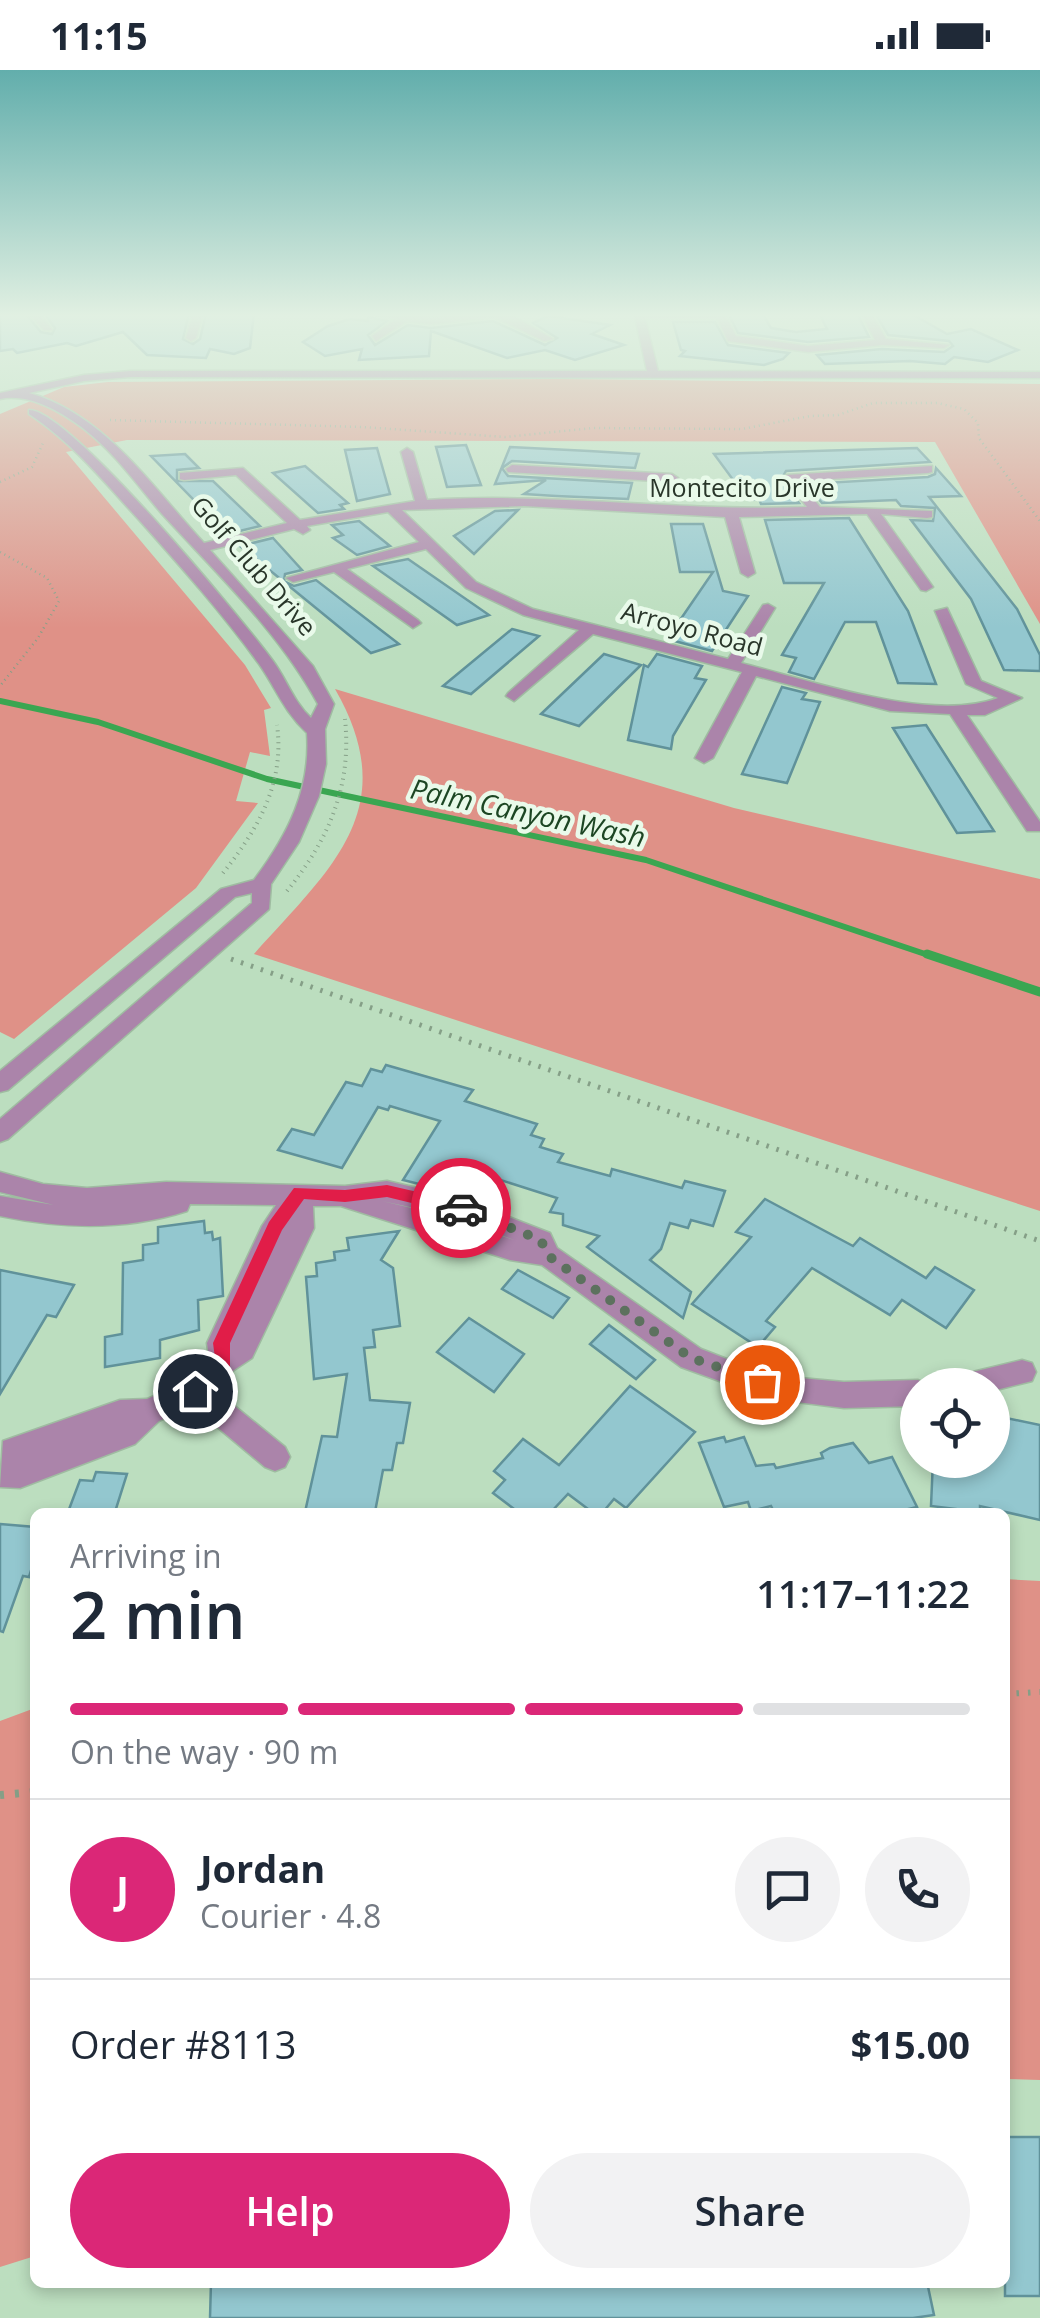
<!DOCTYPE html>
<meta charset="utf-8">
<style>
:root{--surface:#fff;--page:#f2f2f3;--text:#1f2937;--muted:#747a83;--line:#e0e1e3;--accent:#db2777}
body{margin:0;font-family:"Open Sans",sans-serif;background:var(--page);color:var(--text);height:100vh;display:flex;flex-direction:column;font-size:38px;white-space:nowrap}
*{box-sizing:border-box;margin:0}
p{font-size:32px;color:var(--muted)}
.icon{flex:none;width:55px;height:55px;fill:none;stroke:currentColor;stroke-width:2;stroke-linecap:round;stroke-linejoin:round}
.map{position:relative;flex:1;overflow:hidden}
.side{position:absolute;left:30px;top:1438px;width:980px;height:780px;display:flex;flex-direction:column;background:var(--surface);border-radius:15px;box-shadow:0 5px 15px #0003}
.side>*{flex:none}
.tools{position:absolute;left:900px;top:1298px;display:grid;gap:20px}
.tools a{display:grid;place-items:center;width:110px;height:110px;border-radius:50%;background:var(--surface);box-shadow:0 5px 15px #0003;font-size:50px}
.pin{position:absolute;display:grid;place-items:center;width:85px;height:85px;color:#fff;margin:-42px;border:5px solid #fff;border-radius:50%;box-shadow:0 2px 10px #0007}
.courier{position:absolute;display:grid;place-items:center;width:100px;height:100px;margin:-50px;border:8px solid #e11d48;border-radius:50%;background:#fff;color:#222;box-shadow:0 2px 12px #0007}
.summary em{font-style:normal;font-weight:600}
.summary div{display:flex;flex-direction:column-reverse}
.summary{display:flex;align-items:center;justify-content:space-between;height:170px;padding:0 40px}
h1{font-size:65px;font-weight:600;line-height:75px}
.bar{display:grid;grid-template-columns:repeat(4,1fr);gap:15px 10px;align-content:center;height:120px;padding:0 40px}
.bar i{height:12px;border-radius:8px;background:var(--line)}
.bar .active{background:var(--accent)}
.bar p{grid-column:span 4}
.line{display:flex;align-items:center;gap:25px;padding:0 40px;border-top:2px solid var(--line)}
.line div{flex:1}
.round{display:grid;place-items:center;flex:none;width:105px;height:105px;border-radius:52px;background:var(--page)}
.button{display:flex;gap:20px;margin-top:auto;padding:20px 40px}
.button a{flex:1;height:115px;border-radius:60px;background:var(--accent);color:#fff;font-size:40px;font-weight:600;line-height:115px;text-align:center}
.button a+a{background:var(--page);color:var(--text)}
.status{display:flex;justify-content:space-between;align-items:center;height:70px;padding:0 50px;background:var(--surface);direction:ltr}
.status svg{height:28px;fill:currentColor}
.map>svg:first-child{display:block}
.green{fill:#df9187}
.lines{fill:none;stroke-linecap:round;stroke-linejoin:round}
.stream-far1{stroke:#3aa651;stroke-width:6}
.stream{stroke:#3aa651;stroke-width:9}
.building{fill:#93c7cf;stroke:#60929a;stroke-width:2.5}
.minor-casing{stroke:#9fbca1;stroke-width:3}
.path-far4{stroke:#859f87;stroke-width:2.5;stroke-dasharray:1 4;stroke-linecap:butt}
.path-far3{stroke:#859f87;stroke-width:4;stroke-dasharray:1 5;stroke-linecap:butt}
.path-far2{stroke:#859f87;stroke-width:5;stroke-dasharray:2.5 8;stroke-linecap:butt}
.path-far1{stroke:#859f87;stroke-width:6;stroke-dasharray:2.5 9;stroke-linecap:butt}
.path{stroke:#859f87;stroke-width:8;stroke-dasharray:4 11;stroke-linecap:butt}
.minor{fill:#ab84aa;fill-rule:evenodd}
.route{fill:#e11d48}
.done{stroke:#5c715e;stroke-width:10;stroke-dasharray:0 18}
.labels{text-anchor:middle;stroke-width:9;stroke-linejoin:round;paint-order:stroke}
.far-street-label{font-size:25px;fill:#29362a;stroke:#e9faea}
.far-water-label{font-size:28px;font-style:italic;fill:#1c4623;stroke:#e9faea}
</style>
<div class="status"><b>11:15</b><svg viewBox="0 0 49 12"><path d="M0 12V9h3v3zM5 12V6h3v6zM10 12V3h3v9zM15 12V0h3v12zM26 1h20v11H26zM47 4h2v5h-2z"/></svg></div>
<div class="map">
<svg width="1040" height="2248" viewBox="0 0 1040 2248">
<rect width="100%" height="100%" fill="#bcdebf"/>
<g class="green">
<polygon points="559,309 1040,314 1040,554 935,372 127,370 66,382 245,595 271,638 264,640 270,686 250,682 236,731 258,733 196,818 14,969 0,962 0,344 64,317 108,312"/>
<path d="M 335,619 L 734,738 L 1040,809 L 1040,1141 L 254,884 C 331,798 404,739 335,619 Z"/>
<polygon points="1005,1509 1040,1511 1040,2010 1005,2009"/>
<polygon points="35,1638 35,2186 0,2197 0,1651"/>
</g>
<g class="lines">
<polyline class="stream-far1" points="0,631 98,652 267,709 646,790 934,887"/>
<polyline class="stream" points="927,884 1040,922"/>
</g>
<g class="building">
<polygon points="25,243 41,262 52,264 55,258 44,243 189,243 183,269 193,274 200,269 206,243 254,243 250,278 234,284 210,279 206,288 147,285 123,262 76,276 67,273 17,283 13,279 0,281 0,245"/>
<polygon points="819,243 857,243 869,267 808,272 738,263 730,247 732,244 763,244 771,258 796,262 827,259"/>
<polygon points="875,243 910,243 947,264 971,259 1018,280 988,292 954,287 945,294 910,291 825,294 817,285 882,279 944,282 953,276 949,271 888,265"/>
<polygon points="548,246 610,255 592,264 624,275 575,290 545,280 507,288 431,261 429,286 359,290 362,279 325,286 303,272 328,256 350,249 368,251 368,247 387,251 368,265 375,275 408,255 431,258 493,251 545,275 557,268 533,253"/>
<polygon points="673,252 715,252 728,275 789,283 783,289 764,295 680,286 685,281 681,280"/>
<polygon points="466,375 481,415 447,417 436,377"/>
<polygon points="510,377 589,381 639,384 635,398 512,391 502,398 508,406 632,413 628,429 556,426 524,424 546,410 495,414"/>
<polygon points="377,378 390,424 357,431 345,380"/>
<polygon points="917,378 930,392 786,401 781,410 799,433 761,434 759,429 748,430 714,384"/>
<polygon points="185,384 199,398 177,400 177,411 213,411 260,456 227,464 151,386"/>
<polygon points="305,396 348,433 340,435 344,439 318,443 273,403"/>
<polygon points="936,398 961,426 929,427 1017,539 1040,585 1040,601 1004,600 971,529 911,450 933,451 935,438 901,436 896,430 822,433 806,414 928,407 935,404"/>
<polygon points="518,440 474,484 454,466 495,441"/>
<polygon points="849,448 908,541 936,614 898,613 876,552 845,552 814,609 789,602 796,588 782,585 824,513 784,513 765,450"/>
<polygon points="359,451 390,476 357,485 333,468 343,465 332,455"/>
<polygon points="671,454 703,454 723,521 748,526 712,581 667,569 713,502 680,502"/>
<polygon points="273,468 302,500 285,504 284,511 294,516 316,510 399,574 371,583 240,476"/>
<polygon points="408,489 489,545 457,555 373,496"/>
<polygon points="512,559 539,566 471,624 443,616"/>
<polygon points="604,584 641,595 579,656 541,644"/>
<polygon points="657,584 702,596 695,608 706,610 673,666 671,679 628,670 644,595 648,597"/>
<polygon points="782,617 806,623 802,629 820,632 787,713 742,704"/>
<polygon points="926,655 994,761 957,763 893,658"/>
<polygon points="386,995 473,1020 465,1031 537,1054 531,1065 544,1069 540,1077 563,1084 558,1092 610,1106 612,1099 682,1118 685,1111 725,1121 713,1156 691,1150 688,1158 670,1153 661,1179 650,1190 691,1222 683,1248 587,1177 599,1166 563,1155 563,1144 550,1142 557,1128 482,1104 471,1127 403,1110 440,1051 390,1036 388,1040 378,1037 342,1098 278,1080 292,1059 314,1065 346,1012 362,1016 371,999 382,1002"/>
<polygon points="765,1129 853,1176 860,1168 926,1208 935,1197 974,1220 946,1258 902,1230 890,1245 812,1198 766,1251 775,1257 758,1277 692,1234 751,1167 736,1162"/>
<polygon points="204,1151 205,1163 212,1162 213,1170 220,1168 223,1226 198,1230 199,1260 160,1270 160,1288 105,1297 105,1267 122,1264 123,1193 143,1190 143,1175 158,1173 158,1157"/>
<polygon points="399,1161 381,1190 393,1198 400,1256 373,1260 375,1277 364,1278 370,1330 410,1333 403,1373 397,1373 392,1400 383,1400 375,1442 305,1442 322,1366 337,1367 347,1304 314,1309 306,1207 317,1206 316,1193 335,1190 334,1182 349,1180 347,1168"/>
<polygon points="0,1200 74,1215 56,1247 47,1245 0,1324"/>
<polygon points="518,1200 569,1228 553,1248 502,1219"/>
<polygon points="469,1248 524,1284 494,1322 437,1282"/>
<polygon points="609,1255 655,1290 636,1309 590,1274"/>
<polygon points="630,1316 695,1362 626,1438 614,1429 603,1442 592,1442 568,1424 551,1442 518,1442 493,1423 505,1410 494,1401 523,1369 559,1395"/>
<polygon points="992,1345 1040,1355 1040,1450 980,1436 980,1442 931,1436 933,1390 992,1390"/>
<polygon points="724,1367 726,1372 744,1367 756,1396 774,1394 776,1398 823,1388 821,1383 830,1378 853,1373 869,1393 892,1387 917,1437 896,1442 774,1442 771,1436 751,1441 748,1432 724,1437 699,1373"/>
<polygon points="96,1402 127,1404 115,1442 68,1442 80,1410 93,1411"/>
<polygon points="0,1454 35,1457 35,1488 29,1507 23,1506 3,1562 0,1561"/>
<rect x="1005" y="2067" width="35" height="159"/>
<polygon points="211,2212 927,2212 934,2245 913,2248 210,2248"/>
</g>
<g class="lines">
<g class="minor-casing">
<g id="minor">
<polygon points="29,243 39,243 52,260 44,260"/>
<polygon points="193,243 203,243 196,268 191,271 186,268"/>
<polygon points="365,243 412,243 431,248 508,243 553,269 544,271 494,247 431,254 407,251 376,271 372,266 396,249"/>
<path d="M 634,243 L 724,243 L 736,266 L 808,276 L 875,270 L 861,243 L 871,243 L 886,269 L 949,275 L 944,278 L 882,275 L 808,282 L 728,271 L 717,248 L 645,248 L 658,301 L 1040,302 L 1040,308 L 130,307 L 84,311 L 29,323 C 105,344 153,418 204,473 L 287,453 L 236,405 L 184,410 L 180,409 L 180,403 L 243,398 L 300,450 L 415,431 L 401,382 L 407,378 L 413,382 L 427,430 C 554,422 680,442 807,437 L 784,408 L 786,405 L 932,396 L 932,402 L 928,403 L 799,411 L 820,437 L 932,441 L 932,447 L 927,448 L 881,444 L 933,517 L 926,521 L 921,520 L 867,444 L 739,447 L 755,503 L 748,507 L 741,503 L 725,447 L 524,436 L 402,440 L 476,512 L 533,539 L 728,589 L 763,535 L 768,534 L 775,538 L 741,593 C 812,611 930,653 998,628 L 966,614 L 935,541 L 947,538 L 981,611 L 1022,628 L 985,645 L 967,645 L 1040,752 L 1040,761 L 1027,761 L 950,644 L 890,641 L 756,606 L 713,688 L 704,693 L 695,688 L 742,602 L 593,564 L 514,631 L 506,626 L 508,623 L 579,560 L 523,545 L 466,518 L 426,479 L 347,499 L 418,550 L 421,553 L 413,558 L 334,502 L 293,512 L 286,508 L 419,472 L 388,442 L 307,456 L 310,460 L 303,464 L 294,459 L 210,480 L 313,596 L 334,634 L 325,659 L 326,694 L 319,726 L 299,772 L 271,814 L 269,839 L 8,1069 L 0,1072 L 0,1049 L 252,833 L 252,823 L 235,827 L 8,1020 L 0,1022 L 0,1001 L 221,819 L 254,810 C 288,765 311,719 307,663 C 283,640 277,620 259,594 C 223,544 181,497 140,451 C 105,413 73,373 29,344 L 29,340 C 69,339 242,549 273,591 C 287,610 293,631 311,648 L 318,634 C 279,562 217,504 162,444 C 138,416 114,382 84,359 C 61,342 30,323 0,329 L 0,323 L 84,305 L 130,301 L 647,301 Z"/>
<polygon points="512,395 672,404 678,408 672,412 508,402 506,399"/>
<path d="M 0,1102 L 43,1114 L 87,1118 L 166,1112 L 345,1116 L 387,1111 L 460,1128 L 550,1163 L 557,1178 L 701,1279 L 737,1293 L 789,1307 L 844,1312 L 918,1310 L 928,1315 L 918,1315 L 918,1336 L 844,1338 L 789,1331 L 736,1317 L 681,1297 L 542,1195 L 510,1190 L 341,1136 L 313,1136 L 314,1158 L 252,1288 L 234,1300 L 215,1320 L 285,1377 L 290,1387 L 285,1397 L 275,1401 L 265,1397 L 192,1336 L 159,1351 L 135,1374 L 20,1418 L 0,1417 L 3,1371 L 120,1330 L 147,1329 L 185,1312 L 209,1287 L 207,1273 L 262,1156 L 276,1135 L 190,1134 L 187,1141 C 125,1161 63,1159 0,1146 L 0,1126 L 54,1135 L 0,1122 ZM 382,1131 L 456,1147 L 514,1170 L 436,1144 Z"/>
<polygon points="1022,1290 1032,1293 1036,1302 1032,1311 992,1321 992,1315 952,1315 956,1306"/>
</g>
</g>
<g class="path-far4">
<polyline points="110,350 363,357 505,367 593,358 742,359 810,346 838,345 873,333 937,333 964,339 978,353 979,368 1040,451"/>
<polyline points="0,412 32,397 43,373"/>
<polyline points="0,482 47,508 59,531 38,568 0,616"/>
</g>
<g class="path-far3">
<path d="M 223,803 C 258,759 285,713 277,655"/>
<path d="M 287,821 C 329,769 352,716 345,649"/>
</g>
<polyline class="path-far2" points="231,889 1040,1171"/>
<polyline class="path-far1" points="1005,1624 1040,1622"/>
<polyline class="path" points="0,1725 35,1722"/>
<use href="#minor" class="minor"/>
</g>
<linearGradient id="sky" x2="0" y2="1"><stop stop-color="#62aeac"/><stop offset="0.44" stop-color="#e1f0e2"/><stop offset="1" stop-color="#e1f0e2" stop-opacity="0"/></linearGradient>
<rect width="1040" height="558" fill="url(#sky)"/>
<polygon class="route" points="387,1115 461,1132 470,1138 461,1145 387,1127 345,1132 304,1129 282,1160 230,1273 230,1296 202,1327 189,1327 189,1315 215,1288 213,1273 269,1152 294,1118 345,1120"/>
<g class="lines">
<polyline class="done" points="461,1138 541,1170 547,1185 691,1288 762,1312"/>
</g>
<g class="labels">
<g class="far-street-label">
<text x="742" y="427">Montecito Drive</text>
<text transform="translate(254 496) rotate(49)" y="9">Golf Club Drive</text>
<text transform="translate(692 559) rotate(15)" y="9">Arroyo Road</text>
</g>
<g class="far-water-label">
<text transform="translate(528 743) rotate(12)" y="10">Palm Canyon Wash</text>
</g>
</g>
</svg>
<div class="tools">
<a><svg class="icon" aria-label="locate" viewBox="0 0 24 24"><circle cx="12" cy="12" r="6"/><path d="M12 2v4M12 18v4M2 12h4M18 12h4"/></svg></a>
</div>
<div class="pin" style="left:762px;top:1312px;background:#ea580c"><svg class="icon" aria-label="bag" viewBox="0 0 24 24"><path d="M5 8h14l-1 12H6zM9 8a3 3 0 0 1 6 0"/></svg></div>
<div class="pin" style="left:195px;top:1321px;background:#1f2937"><svg class="icon" aria-label="home" viewBox="0 0 24 24"><path d="M3 11l9-7 9 7M6 9v11h12V9"/></svg></div>
<div class="courier" style="left:461px;top:1138px"><svg class="icon" aria-label="car" viewBox="0 0 24 24"><path d="M5 17H2v-5l4-1 3-4h7l3 4 3 1v5h-3M9 17h6M6 11h13"/><circle cx="7" cy="17" r="2"/><circle cx="17" cy="17" r="2"/></svg></div>
<section class="side">
<div class="summary"><div><h1>2 min</h1><p>Arriving in</p></div><em>11:17–11:22</em></div>
<div class="bar"><i class="active"></i><i class="active"></i><i class="active"></i><i></i><p>On the way · 90 m</p></div>
<div class="line" style="height:180px"><b class="round" style="background:var(--accent);color:#fff">J</b><div><b>Jordan</b><p>Courier · 4.8</p></div><a class="round"><svg class="icon" aria-label="chat" viewBox="0 0 24 24"><path d="M4 5h16v11H9l-5 4z"/></svg></a><a class="round"><svg class="icon" aria-label="phone" viewBox="0 0 24 24"><path d="M5 4h4l2 5-3 2q2 4 5 5l2-3 5 2v4C11 20 4 13 5 4z"/></svg></a></div>
<div class="line" style="height:130px"><div>Order #8113</div><b>$15.00</b></div>
<div class="button"><a>Help</a><a>Share</a></div>
</section>
</div>
